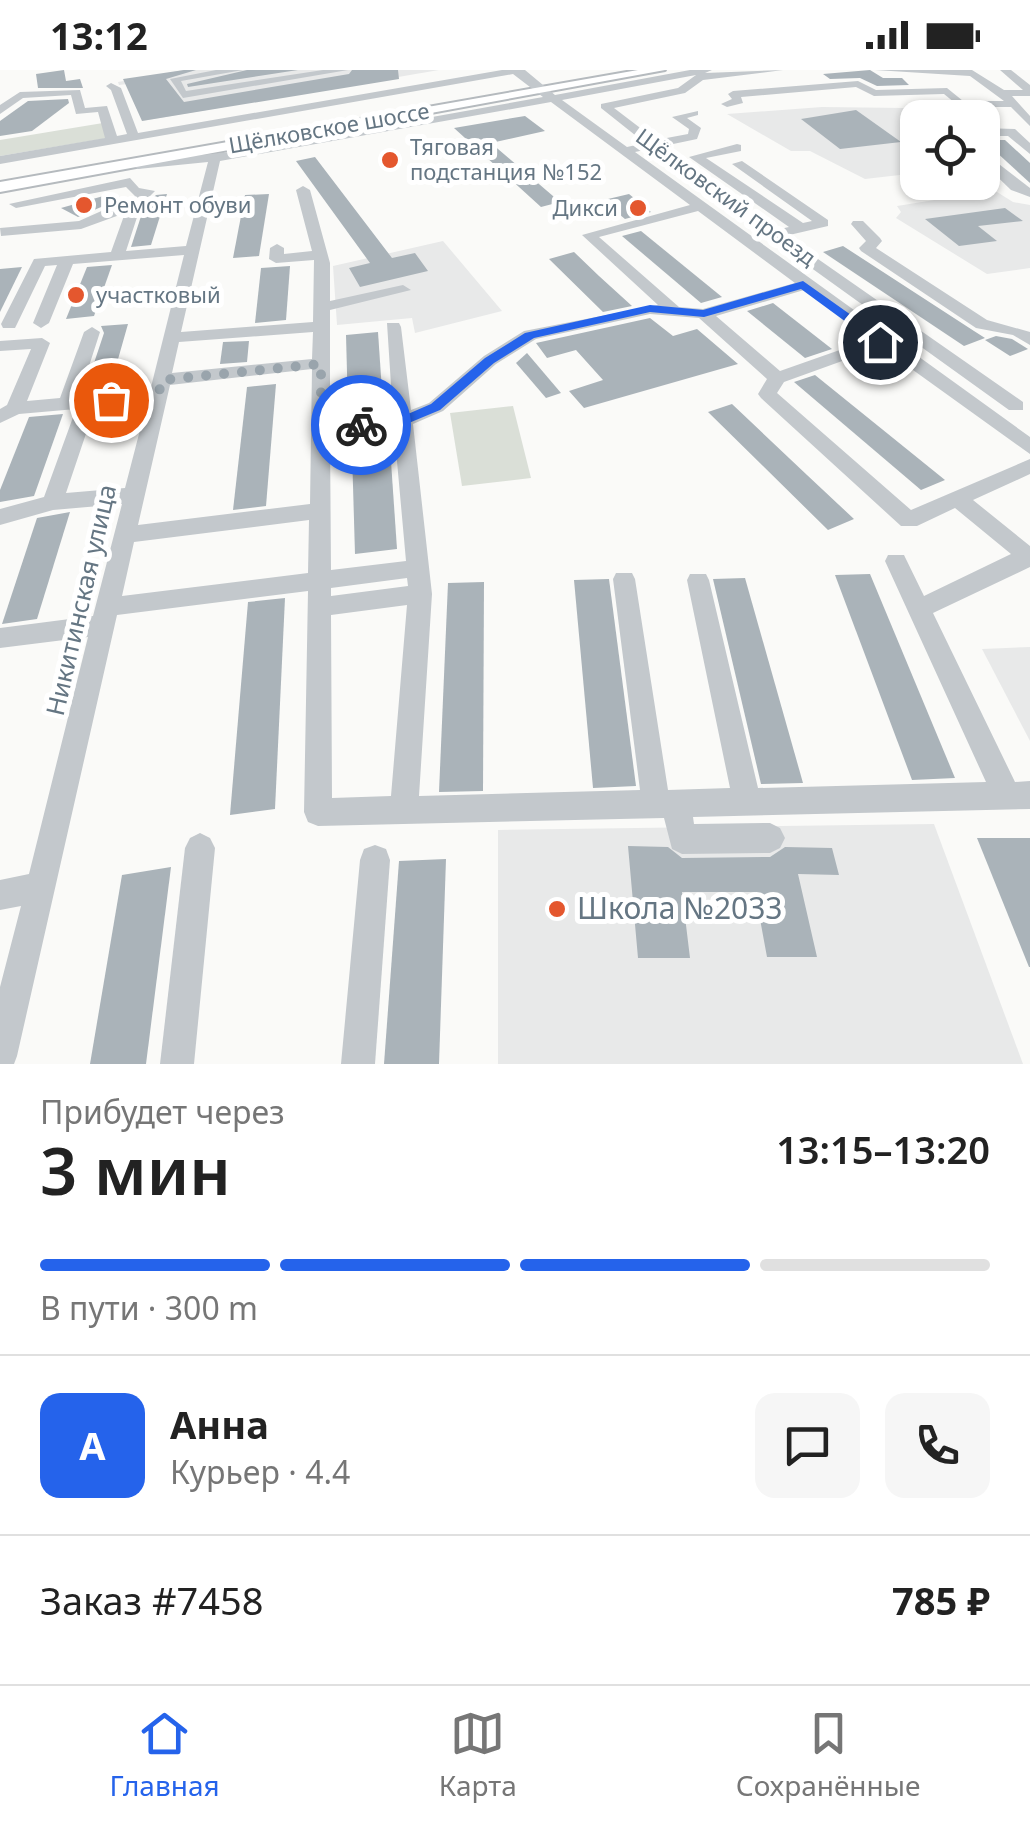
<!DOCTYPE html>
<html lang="ru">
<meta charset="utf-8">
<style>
:root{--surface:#fff;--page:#f6f6f6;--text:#222;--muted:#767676;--line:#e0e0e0;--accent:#2563eb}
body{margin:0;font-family:"Noto Sans",sans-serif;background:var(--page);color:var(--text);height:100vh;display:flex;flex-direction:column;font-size:38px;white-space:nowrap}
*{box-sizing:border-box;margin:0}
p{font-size:32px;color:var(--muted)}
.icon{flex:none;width:55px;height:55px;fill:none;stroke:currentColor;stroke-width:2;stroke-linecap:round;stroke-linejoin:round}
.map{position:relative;height:994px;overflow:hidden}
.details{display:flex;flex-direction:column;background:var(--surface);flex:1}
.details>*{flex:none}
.buttons{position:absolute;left:900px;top:30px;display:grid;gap:20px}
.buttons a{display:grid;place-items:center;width:100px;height:100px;border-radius:20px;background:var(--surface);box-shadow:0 2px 8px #0004;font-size:50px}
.pin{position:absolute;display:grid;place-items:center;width:85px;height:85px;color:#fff;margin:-42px;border:5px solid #fff;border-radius:50%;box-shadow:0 2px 10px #0007}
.courier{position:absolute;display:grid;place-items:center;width:100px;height:100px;margin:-50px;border:8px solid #2563eb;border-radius:50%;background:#fff;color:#222;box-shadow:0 2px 12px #0007}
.headline em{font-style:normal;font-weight:600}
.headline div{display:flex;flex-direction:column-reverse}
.headline{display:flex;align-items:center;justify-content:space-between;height:170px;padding:0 40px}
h1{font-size:65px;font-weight:600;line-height:75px}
.bar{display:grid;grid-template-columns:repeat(4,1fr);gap:15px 10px;align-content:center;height:120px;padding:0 40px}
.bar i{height:12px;border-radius:8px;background:var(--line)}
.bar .active{background:var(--accent)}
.bar p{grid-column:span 4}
.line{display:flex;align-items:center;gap:25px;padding:0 40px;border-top:2px solid var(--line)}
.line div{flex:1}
.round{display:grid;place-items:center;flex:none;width:105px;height:105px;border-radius:20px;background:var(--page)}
.status{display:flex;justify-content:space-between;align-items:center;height:70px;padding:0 50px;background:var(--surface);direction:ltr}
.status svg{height:28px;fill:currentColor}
.tabs{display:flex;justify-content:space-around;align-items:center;height:140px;border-top:2px solid var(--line);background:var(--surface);font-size:28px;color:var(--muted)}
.tabs a{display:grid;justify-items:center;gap:5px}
.tabs .active{color:var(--accent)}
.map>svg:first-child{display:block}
.built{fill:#e8e9e9}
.green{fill:#dadfd7}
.building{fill:#aab3b9}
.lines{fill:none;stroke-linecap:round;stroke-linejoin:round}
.major-casing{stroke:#b5babe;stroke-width:4}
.minor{fill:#c3c8cc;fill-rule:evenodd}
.major{fill:#fff;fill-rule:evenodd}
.route{fill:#2563eb}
.done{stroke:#99a4ac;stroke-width:10;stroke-dasharray:0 18}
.poi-dot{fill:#e4572e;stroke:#fff;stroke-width:4}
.labels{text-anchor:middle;stroke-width:10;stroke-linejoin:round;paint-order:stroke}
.far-street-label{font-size:22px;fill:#657683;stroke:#fff}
.far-poi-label{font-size:22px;fill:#657683;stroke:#fff;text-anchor:start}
.street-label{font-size:25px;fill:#657683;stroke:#fff}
.near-poi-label{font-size:30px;fill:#657683;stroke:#fff;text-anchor:start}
</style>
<div class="status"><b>13:12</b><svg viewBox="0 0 49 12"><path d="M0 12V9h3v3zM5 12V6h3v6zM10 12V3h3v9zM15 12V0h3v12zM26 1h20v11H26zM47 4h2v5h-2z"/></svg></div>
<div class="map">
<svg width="1030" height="994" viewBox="0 0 1030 994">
<rect width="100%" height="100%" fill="#fafaf8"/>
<g class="built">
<polygon points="184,0 439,0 142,51 152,11 119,15 118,12"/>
<polygon points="822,37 905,38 917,51 917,103 865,109 810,81 791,81 727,44"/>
<polygon points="984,122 997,122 1013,132 1030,135 1030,198 987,204 896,148 901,142 897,136"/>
<polygon points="443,171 502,241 415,263 412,248 337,255 333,196"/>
<polygon points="1030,577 1030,671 982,579"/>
<polygon points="934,754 1023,994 498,994 498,760"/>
</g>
<g class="green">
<polygon points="103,53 108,68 0,86 0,70"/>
<polygon points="513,336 531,408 462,416 450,343"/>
</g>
<g class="building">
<polygon points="64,0 66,11 80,9 83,18 38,18 36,4"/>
<polygon points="184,0 196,0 166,9 184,32 349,4 352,0 398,0 399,9 142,51 123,9"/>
<polygon points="247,0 298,0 188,17 187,14"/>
<polygon points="870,0 883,8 902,8 909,15 877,16 860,8 830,9 823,4"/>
<polygon points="68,29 69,33 32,61 0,66 0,51 28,31"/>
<polygon points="856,40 901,72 840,79 801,49"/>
<polygon points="525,46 545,61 491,73 560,132 541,137 454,58"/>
<polygon points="983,70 1005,70 1030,93 1030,113"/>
<polygon points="315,87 392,188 415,183 428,201 360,217 349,198 370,193 296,91"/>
<polygon points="114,123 122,128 78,147 61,138"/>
<polygon points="167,124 151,175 131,177 144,137 156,125"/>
<polygon points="269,124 259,186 233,188 245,125"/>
<polygon points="629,124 651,142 625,149 608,135 613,134 608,129"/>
<polygon points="1005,138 1023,151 978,156 997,171 959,176 925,149"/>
<polygon points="641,161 722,227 701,233 622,166"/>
<polygon points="843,176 974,261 985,268 964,276 823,182"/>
<polygon points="574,182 599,206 632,236 603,242 549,189"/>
<polygon points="112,195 94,246 66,249 87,197"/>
<polygon points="290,196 286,250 255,253 261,198"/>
<polygon points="22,197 0,242 0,199"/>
<polygon points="773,233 832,279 805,288 747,241"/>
<polygon points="650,248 673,266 697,259 738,294 584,338 569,321 603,310 576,280 547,288 536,273"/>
<polygon points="128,254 109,321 84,323 104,263 101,256"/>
<polygon points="378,262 383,336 348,340 346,265"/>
<polygon points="996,266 1012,269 1028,279 1010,286 985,270"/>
<polygon points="249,271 247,292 220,294 223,272"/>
<polygon points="527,283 561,323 546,328 516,293"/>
<polygon points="815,305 945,410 921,420 794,312"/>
<polygon points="276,314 266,436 233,440 247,317"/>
<polygon points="732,334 807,405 854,449 828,460 708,342"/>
<polygon points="63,344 34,426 0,432 0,420 29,347"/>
<polygon points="390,377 397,479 355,484 352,381"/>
<polygon points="70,442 37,549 2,554 37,448"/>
<polygon points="870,504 955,708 912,710 835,505"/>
<polygon points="745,508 803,713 761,714 713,509"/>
<polygon points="609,509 636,716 593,718 574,510"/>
<polygon points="484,512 483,721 439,722 448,513"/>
<polygon points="285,528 275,739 230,745 248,532"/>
<polygon points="977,768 1030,768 1030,897 1029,897"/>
<polygon points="628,776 668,777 682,788 770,787 785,777 832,778 839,805 798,804 817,887 767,887 755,822 682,822 690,888 638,888"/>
<polygon points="446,789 439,994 384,994 399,791"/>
<polygon points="171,797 146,994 90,994 122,805"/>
</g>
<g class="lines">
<g class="major-casing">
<polygon id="major" points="638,0 665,0 0,122 0,112"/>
</g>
<g class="minor">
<polygon points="216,0 243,0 181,11 186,21 323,0 348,0 183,28 170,9"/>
<path d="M 502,0 L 525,0 L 555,25 L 690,0 L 712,0 L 705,3 L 783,0 L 703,10 L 685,23 L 614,38 L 656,70 L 688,64 L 689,59 L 672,47 L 698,41 L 698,45 L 687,48 L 701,58 L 697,69 L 635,82 L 1030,367 L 1030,384 L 881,277 L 784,312 L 777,323 L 911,440 L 1030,389 L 1030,404 L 973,430 L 1030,476 L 1030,497 L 933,543 L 1015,712 L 1030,711 L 1030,739 L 693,747 L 694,754 L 770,753 L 780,758 L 785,768 L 780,778 L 770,783 L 682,784 L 672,779 L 664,748 L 318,756 L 308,752 L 304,742 L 308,521 L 117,545 L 17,986 L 14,994 L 0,994 L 0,917 L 21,836 L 0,840 L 0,810 L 29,804 L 88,567 L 0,578 L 0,558 L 93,546 L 122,434 L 53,440 L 0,455 L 0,439 L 44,427 L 76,339 L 19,344 L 0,353 L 0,339 L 7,335 L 31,279 L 0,281 L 0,271 L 42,268 L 50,273 L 27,331 L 60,328 L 84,262 L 92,257 L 100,262 L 79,327 L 150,321 L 184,185 L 73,194 L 49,253 L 41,258 L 33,253 L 57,195 L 45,196 L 17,254 L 15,258 L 3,258 L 1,254 L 34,189 L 111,182 L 125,143 L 81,159 L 1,166 L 0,158 L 79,151 L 135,126 L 126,117 L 16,138 L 9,134 L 130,108 L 139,118 L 155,121 L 141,135 L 126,181 L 186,176 L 208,92 L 138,99 L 132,95 L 134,92 L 249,80 L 543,27 L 513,4 L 0,94 L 0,86 L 105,68 L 98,42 L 76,44 L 71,25 L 23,28 L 0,44 L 0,35 L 20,22 L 80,20 L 85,38 L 107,36 L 117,66 L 127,64 L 111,20 L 106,16 L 111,13 L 121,18 L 138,63 ZM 696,5 L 678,18 L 601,34 L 601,38 L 645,73 L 627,77 L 562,30 ZM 551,32 L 690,135 L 582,165 L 658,235 L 524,261 L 484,286 L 429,333 L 411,340 L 401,257 L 399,253 L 387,253 L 393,346 L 330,353 L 330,240 L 411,220 L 403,215 L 330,231 L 330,193 L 310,120 L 303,116 L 296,120 L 312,181 L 284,184 L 284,178 L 277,174 L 270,178 L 269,189 L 276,193 L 314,190 L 313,252 L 181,262 L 220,91 ZM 698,141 L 795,213 L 703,239 L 679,237 L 599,167 ZM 804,220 L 871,269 L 780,301 L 716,246 ZM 650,244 L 699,248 L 767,309 L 758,324 L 761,328 L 901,456 L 917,456 L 955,438 L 1011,484 L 924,526 L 904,485 L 888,485 L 885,491 L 986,712 L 758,718 L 709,510 L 706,504 L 690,504 L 687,510 L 730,718 L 668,720 L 635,509 L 632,503 L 616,503 L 613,509 L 640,720 L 419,726 L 432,524 L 413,354 L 443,341 L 496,294 L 536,269 ZM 313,262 L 312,289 L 172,303 L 179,272 ZM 312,299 L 310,434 L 138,455 L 170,315 ZM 147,333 L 125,418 L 66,423 L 95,337 ZM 394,358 L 406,491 L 331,500 L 330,365 ZM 309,450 L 308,503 L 122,526 L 134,472 ZM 407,508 L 408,516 L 331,526 L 331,518 ZM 407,535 L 391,726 L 332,728 L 331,545 Z"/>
<polygon points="875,0 972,0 1004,20 1023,20 1000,0 1011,0 1030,15 1030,26 1012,26 1030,46 1030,56 1011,37 960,37 944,24 874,26 856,17 741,27 743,33 727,37 721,34 732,29 728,24 733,21 858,11 876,20 947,18 963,31 1004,31 970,6"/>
<polygon points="982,58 1015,59 1030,73 1030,84 1008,66 982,66"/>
<polygon points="737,74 741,75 741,81 706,88 803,153 812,151 732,94 742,91 828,150 828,156 785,166 1023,332 1023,340 1009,340 771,169 762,169 762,163 789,157 689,87"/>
<polygon points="982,81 1030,118 1030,127 1011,120 982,92"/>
<polygon points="853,151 863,151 880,168 882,171 876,178 987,250 1030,262 1030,275 1013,265 976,258 861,181 859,178 866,171 851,154"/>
<polygon points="200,763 210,768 215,778 194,994 160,994 185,778 190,768"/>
<polygon points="375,775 386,779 390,790 375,994 341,994 360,790 364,779"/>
</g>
<use href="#major" class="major"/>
</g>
<polygon class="route" points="803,211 885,269 885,274 876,274 801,219 704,247 650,242 534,268 494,293 440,340 404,355 361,360 354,355 361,351 401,347 431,334 485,288 525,263 650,235 703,240"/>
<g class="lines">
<polyline class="done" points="111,330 158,326 162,310 321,294 321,360 361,355"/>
</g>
<g class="poi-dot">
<circle cx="390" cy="90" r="10"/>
<circle cx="84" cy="135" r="10"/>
<circle cx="638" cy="138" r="10"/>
<circle cx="76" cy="225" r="10"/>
<circle cx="557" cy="839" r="10"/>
</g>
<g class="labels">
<g class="far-street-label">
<text transform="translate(329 58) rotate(-10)" y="8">Щёлковское шоссе</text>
<text transform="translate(726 127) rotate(36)" y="8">Щёлковский проезд</text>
</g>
<g class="far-poi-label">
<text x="410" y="85">Тяговая<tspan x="410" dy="25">подстанция №152</tspan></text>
<text x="104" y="143">Ремонт обуви</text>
<text x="618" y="146" text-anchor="end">Дикси</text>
<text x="96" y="233">участковый</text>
</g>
<g class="street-label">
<text transform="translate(81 530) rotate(-77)" y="9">Никитинская улица</text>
</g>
<g class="near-poi-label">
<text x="577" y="849">Школа №2033</text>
</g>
</g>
</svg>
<div class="buttons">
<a><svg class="icon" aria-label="locate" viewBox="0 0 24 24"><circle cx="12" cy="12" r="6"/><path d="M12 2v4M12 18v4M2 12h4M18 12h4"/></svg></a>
</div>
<div class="pin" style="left:111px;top:330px;background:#ea580c"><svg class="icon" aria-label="bag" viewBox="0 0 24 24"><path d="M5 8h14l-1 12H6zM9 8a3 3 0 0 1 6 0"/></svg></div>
<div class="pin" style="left:880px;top:272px;background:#1f2937"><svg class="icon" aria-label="home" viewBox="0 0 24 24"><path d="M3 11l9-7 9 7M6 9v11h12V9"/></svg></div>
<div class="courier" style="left:361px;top:355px"><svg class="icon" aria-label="bike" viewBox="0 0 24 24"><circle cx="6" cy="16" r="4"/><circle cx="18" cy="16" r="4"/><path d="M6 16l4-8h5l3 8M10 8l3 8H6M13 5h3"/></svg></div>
</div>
<section class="details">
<div class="headline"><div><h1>3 мин</h1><p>Прибудет через</p></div><em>13:15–13:20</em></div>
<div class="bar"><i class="active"></i><i class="active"></i><i class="active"></i><i></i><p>В пути · 300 m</p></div>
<div class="line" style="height:180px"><b class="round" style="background:var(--accent);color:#fff">А</b><div><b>Анна</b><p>Курьер · 4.4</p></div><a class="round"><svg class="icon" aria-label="chat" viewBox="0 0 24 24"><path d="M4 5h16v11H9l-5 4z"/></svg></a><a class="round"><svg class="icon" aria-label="phone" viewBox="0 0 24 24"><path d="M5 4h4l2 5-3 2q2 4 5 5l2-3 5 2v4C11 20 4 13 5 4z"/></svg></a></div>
<div class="line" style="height:130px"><div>Заказ #7458</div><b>785 ₽</b></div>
</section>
<nav class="tabs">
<a class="active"><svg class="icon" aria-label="home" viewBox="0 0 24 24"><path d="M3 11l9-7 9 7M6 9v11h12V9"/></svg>Главная</a>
<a><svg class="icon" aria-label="map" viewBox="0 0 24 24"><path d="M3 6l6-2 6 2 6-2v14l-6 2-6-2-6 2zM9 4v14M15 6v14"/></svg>Карта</a>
<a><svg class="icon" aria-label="saved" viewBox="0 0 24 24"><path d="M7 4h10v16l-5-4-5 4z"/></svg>Сохранённые</a>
</nav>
